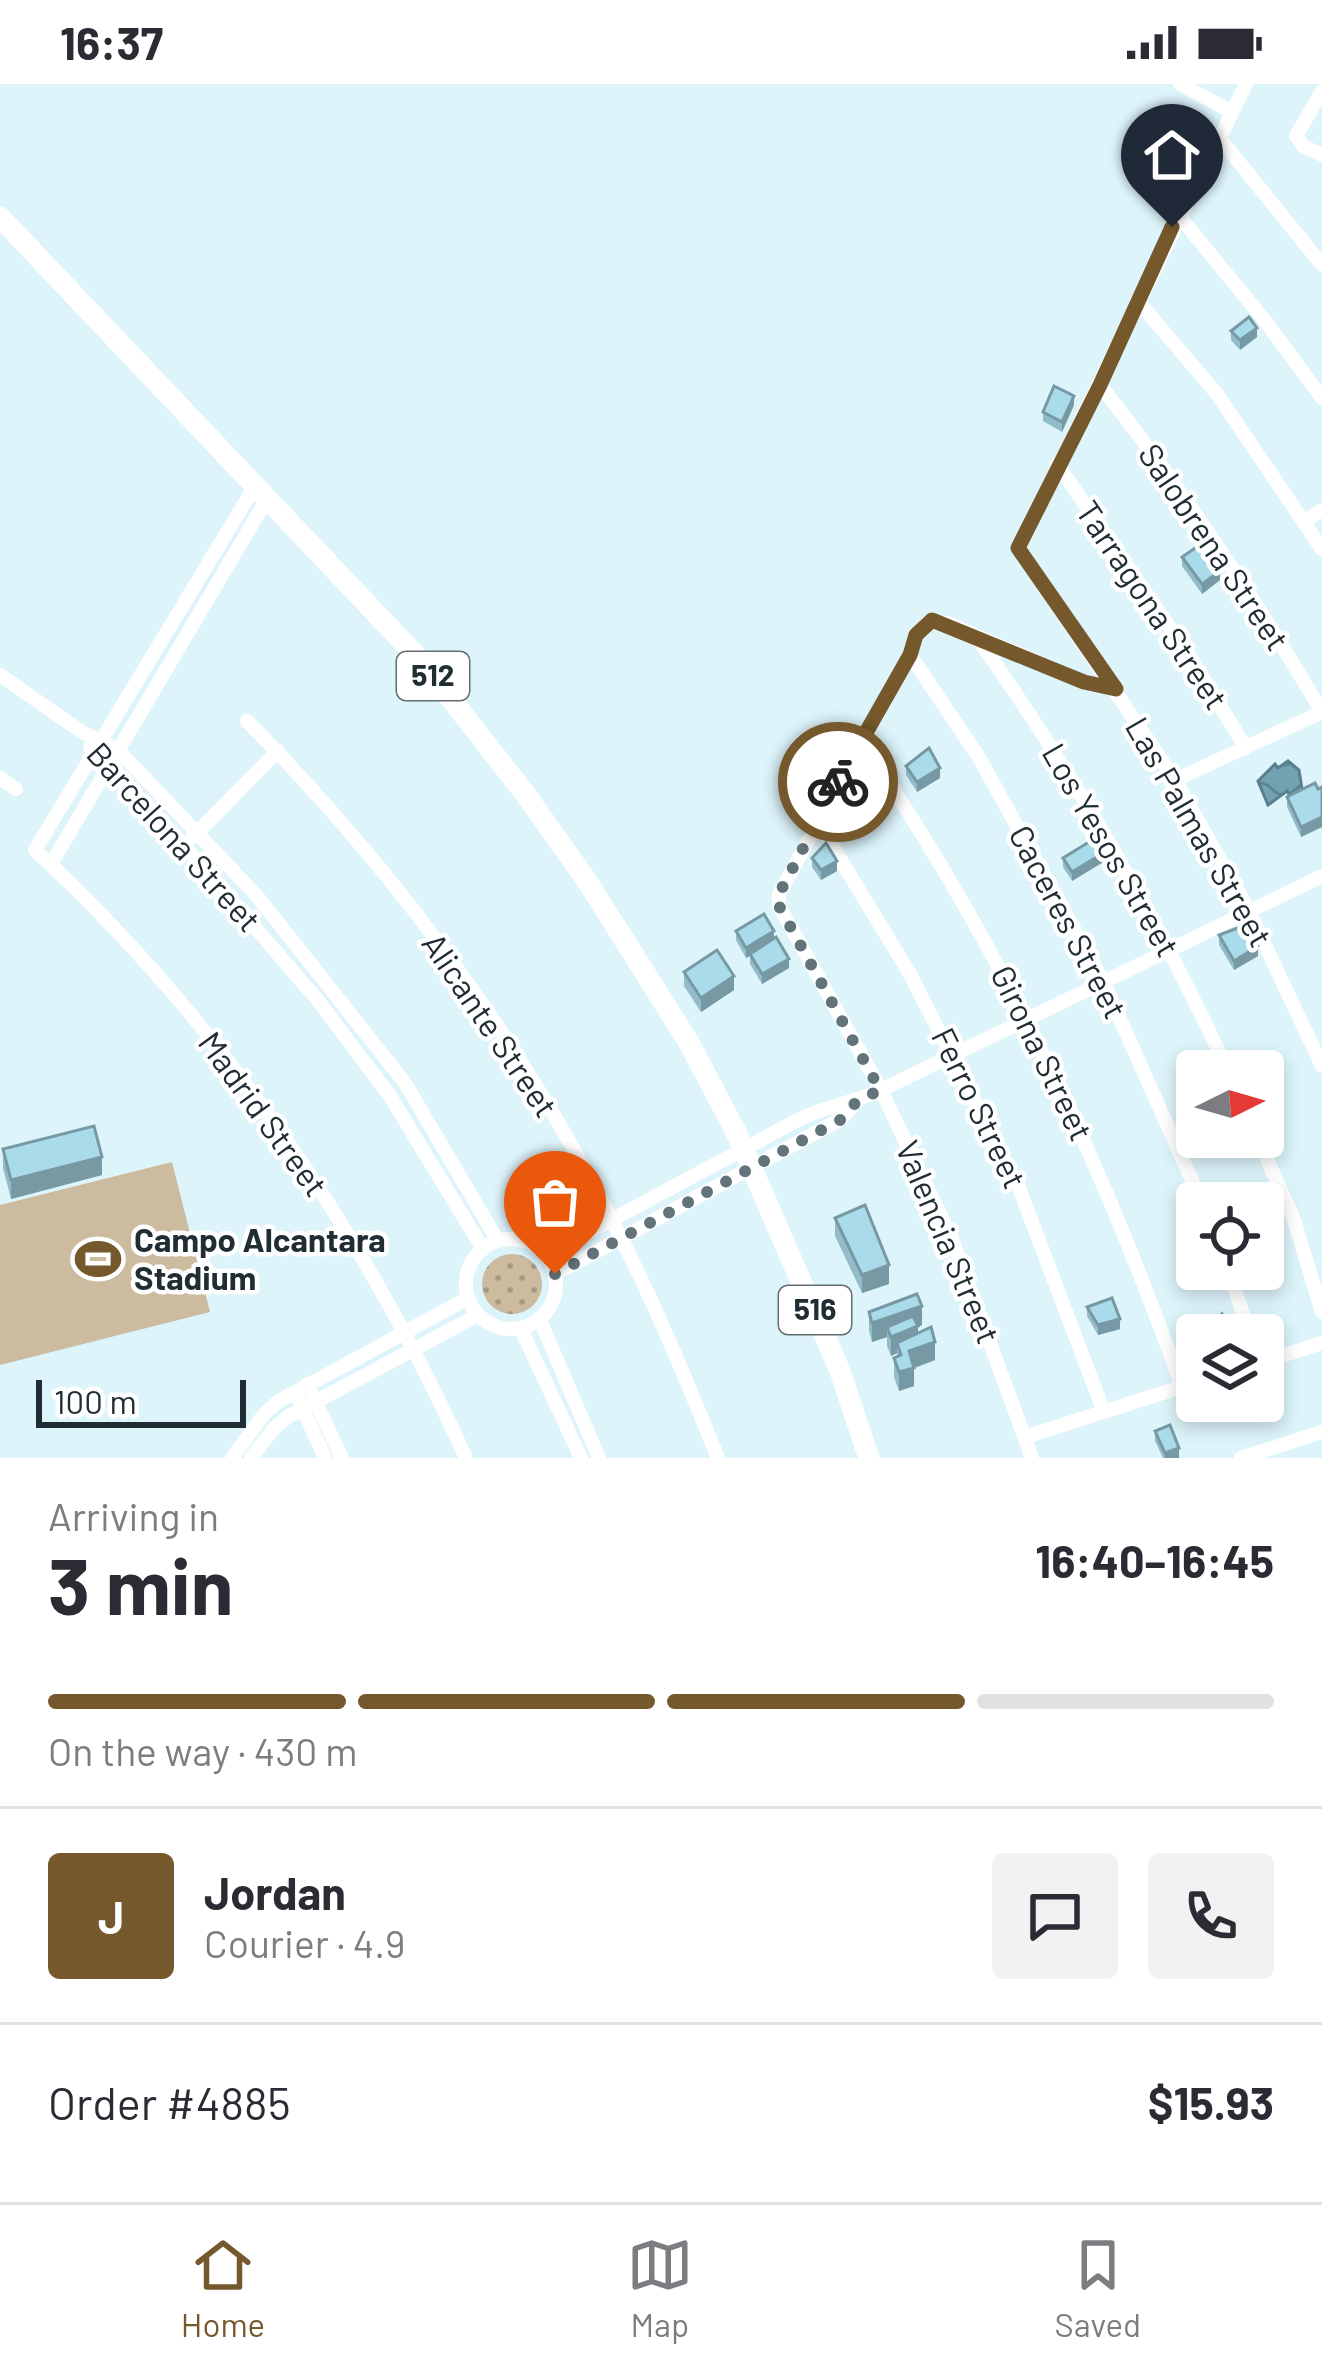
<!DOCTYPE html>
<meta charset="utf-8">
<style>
:root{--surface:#fff;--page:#f2f2f3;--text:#2b2b33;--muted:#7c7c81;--line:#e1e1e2;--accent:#75592c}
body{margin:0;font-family:Barlow,sans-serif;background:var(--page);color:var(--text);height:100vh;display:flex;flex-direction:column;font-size:45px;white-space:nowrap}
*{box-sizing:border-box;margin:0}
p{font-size:39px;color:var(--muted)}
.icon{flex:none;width:66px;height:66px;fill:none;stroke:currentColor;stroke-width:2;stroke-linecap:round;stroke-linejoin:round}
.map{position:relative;height:1374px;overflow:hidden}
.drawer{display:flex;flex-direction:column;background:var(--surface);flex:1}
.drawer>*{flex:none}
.needle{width:78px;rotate:85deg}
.fabs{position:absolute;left:1176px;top:966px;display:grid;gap:24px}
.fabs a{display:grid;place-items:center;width:108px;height:108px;border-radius:12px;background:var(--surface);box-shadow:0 6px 18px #0003;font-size:60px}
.scale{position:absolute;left:36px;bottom:30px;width:210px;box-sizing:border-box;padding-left:12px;border:6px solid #202e33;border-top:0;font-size:33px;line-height:42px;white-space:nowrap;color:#202e33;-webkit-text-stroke:9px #fff;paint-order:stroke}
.pin{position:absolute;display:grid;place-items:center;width:102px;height:102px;color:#fff;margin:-123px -51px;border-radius:50% 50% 50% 0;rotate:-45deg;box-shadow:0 0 12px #0007}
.pin .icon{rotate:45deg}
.courier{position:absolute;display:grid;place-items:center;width:120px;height:120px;margin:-60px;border:9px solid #75592c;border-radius:50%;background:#fff;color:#222;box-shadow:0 3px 15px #0007}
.summary em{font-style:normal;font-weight:700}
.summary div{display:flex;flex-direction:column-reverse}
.summary{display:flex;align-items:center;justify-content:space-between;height:204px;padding:0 48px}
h1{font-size:78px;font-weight:700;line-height:90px}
.bar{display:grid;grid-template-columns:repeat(4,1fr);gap:18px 12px;align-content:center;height:144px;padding:0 48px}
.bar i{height:15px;border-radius:9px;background:var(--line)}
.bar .current{background:var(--accent)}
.bar p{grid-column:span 4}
.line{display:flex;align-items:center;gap:30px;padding:0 48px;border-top:3px solid var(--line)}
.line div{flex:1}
.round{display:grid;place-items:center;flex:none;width:126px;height:126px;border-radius:12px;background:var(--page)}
.status{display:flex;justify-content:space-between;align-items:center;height:84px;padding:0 60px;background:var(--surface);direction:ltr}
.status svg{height:33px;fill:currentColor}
.menu{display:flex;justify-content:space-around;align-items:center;height:168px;border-top:3px solid var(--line);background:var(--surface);font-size:33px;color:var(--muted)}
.menu a{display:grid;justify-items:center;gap:6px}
.menu .current{color:var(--accent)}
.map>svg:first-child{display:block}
.grass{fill:url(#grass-dots)}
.pitch{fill:#cdbba0}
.water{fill:url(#water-waves);stroke:#597f8c;stroke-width:3}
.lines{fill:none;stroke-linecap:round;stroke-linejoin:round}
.street{stroke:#fff;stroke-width:14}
.primary{stroke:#fff;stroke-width:21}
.wall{fill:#92bcca}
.shaded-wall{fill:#7799a4}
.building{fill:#aadbeb;stroke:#7799a4;stroke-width:3}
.done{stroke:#627379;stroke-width:12;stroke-dasharray:0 21.6}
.route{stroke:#75592c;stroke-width:15}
.labels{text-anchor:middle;stroke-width:9;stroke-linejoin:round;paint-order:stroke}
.shield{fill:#fff;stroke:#636d70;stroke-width:3}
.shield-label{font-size:30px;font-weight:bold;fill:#202e33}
.street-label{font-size:33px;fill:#202e33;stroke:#fff}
.poi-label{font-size:33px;font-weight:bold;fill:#202e33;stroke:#fff;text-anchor:start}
</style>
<div class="status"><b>16:37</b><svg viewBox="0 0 49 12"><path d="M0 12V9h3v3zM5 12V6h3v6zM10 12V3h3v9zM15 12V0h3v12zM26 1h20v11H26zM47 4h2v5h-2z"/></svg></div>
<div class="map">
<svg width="1322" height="1374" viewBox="0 0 1322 1374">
<defs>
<pattern id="grass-dots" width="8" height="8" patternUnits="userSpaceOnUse" patternTransform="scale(3)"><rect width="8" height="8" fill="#cdbba0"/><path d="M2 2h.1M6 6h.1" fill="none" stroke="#a69883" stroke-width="1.8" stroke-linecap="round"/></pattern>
<pattern id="water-waves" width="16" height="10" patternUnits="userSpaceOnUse" patternTransform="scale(3)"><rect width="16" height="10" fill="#72a2b2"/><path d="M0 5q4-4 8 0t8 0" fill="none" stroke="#5d8491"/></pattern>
</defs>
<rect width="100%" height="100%" fill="#ddf4fb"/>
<circle class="grass" cx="512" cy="1200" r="30"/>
<polygon class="pitch" points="172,1078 210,1228 0,1281 0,1121"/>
<polygon class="water" points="1288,677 1299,686 1302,705 1290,712 1287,707 1268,721 1258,697 1275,680 1278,684"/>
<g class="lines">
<g class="street">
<polyline points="1180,0 1232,28"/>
<polyline points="1246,0 1018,464 1175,696 1248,825 1322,982"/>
<polyline points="1322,7 1296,52 1303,62 1322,71"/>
<polyline points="1221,56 1322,181"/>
<polyline points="1179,132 1266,238 1322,314"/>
<polyline points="1137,216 1217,310 1322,465"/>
<path d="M 1100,301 C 1182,405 1255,514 1322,628"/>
<polyline points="1057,380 1188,570 1246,664"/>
<path d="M 255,402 L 35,766 C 219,936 363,1146 466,1374"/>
<polyline points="1305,437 1322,426"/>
<path d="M 978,555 C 1076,693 1157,834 1228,987"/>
<polyline points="910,571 978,672 1103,897 1202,1119"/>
<polyline points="0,591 82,648 118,666 257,812 405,999 498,1157"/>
<path d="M 247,637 C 396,787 528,966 622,1156 C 658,1227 688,1300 718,1374"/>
<path d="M 860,656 C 999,857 1100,1073 1182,1303"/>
<polyline points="90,663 184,761 316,914 390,1012 483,1165"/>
<polyline points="0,694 16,705"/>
<polyline points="1175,696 1322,628"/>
<polyline points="817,737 910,890 1019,1104 1104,1328"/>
<polyline points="192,754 278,667"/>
<polyline points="51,780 267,415"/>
<polyline points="1257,1053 1293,1133 1322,1228"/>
<circle cx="511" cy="1200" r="45"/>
<path d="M 546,1171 L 798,1036 C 825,1022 853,1019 881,1006 L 1322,792"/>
<polyline points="1228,1185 1250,1251"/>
<polyline points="555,1190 841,1035 857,1017"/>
<polyline points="540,1236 599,1374"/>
<polyline points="521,1245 581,1374"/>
<polyline points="1263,1278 1322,1259"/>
<polyline points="307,1300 342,1374"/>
<polyline points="299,1317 325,1374"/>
<polyline points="1025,1353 1197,1298"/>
<polyline points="232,1374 265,1329 279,1317 468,1214"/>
<polyline points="251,1374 274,1344 289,1332 478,1231"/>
<polyline points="1032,1374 952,1155 881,1006 779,822 779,810 910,571 916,551 928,538 947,539 1084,598 1116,605"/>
<polyline points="1241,1374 1322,1348"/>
</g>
<polyline class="primary" points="0,133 423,579 526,711 587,797 688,957 737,1050 840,1287 869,1374"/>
</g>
<g class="wall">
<polygon points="1172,38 1197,44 1191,56 1172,48"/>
<polygon points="1231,247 1257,253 1240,266 1231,256"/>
<polygon points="1074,321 1062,348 1043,337 1043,328"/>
<polygon points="1182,473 1220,496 1202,510 1182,482"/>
<polygon points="906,682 940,694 917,708 906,691"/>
<polygon points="809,687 830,692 825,703 809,696"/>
<polygon points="1322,703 1322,743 1301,753 1287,723 1287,713"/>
<polygon points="812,774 837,787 821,796 812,783"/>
<polygon points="1063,774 1105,777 1072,797 1063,783"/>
<polygon points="736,847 774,854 789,884 762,900 750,880 750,872 746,874 736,856"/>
<polygon points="1219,851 1258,872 1234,886 1219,861"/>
<polygon points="684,888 734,906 701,928 684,902"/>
<polygon points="3,1065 102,1091 11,1115 3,1084"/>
<polygon points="835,1134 889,1200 862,1209 835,1152"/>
<polygon points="1087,1223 1120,1245 1098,1251 1087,1232"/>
<polygon points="869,1228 922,1241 918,1243 918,1249 935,1276 914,1284 914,1302 899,1307 894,1293 894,1274 897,1273 897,1269 891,1272 887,1262 887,1253 872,1258 869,1247"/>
<polygon points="1155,1347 1179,1374 1163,1374 1155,1357"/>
</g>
<g class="shaded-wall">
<polygon points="1257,244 1257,253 1240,266 1240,256"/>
<polygon points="1074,312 1074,321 1062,348 1062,338"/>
<polygon points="1220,487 1220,496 1202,510 1202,500"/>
<polygon points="940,684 940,694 917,708 917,698"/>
<polygon points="1322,733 1322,743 1301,753 1301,743"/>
<polygon points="1105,768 1105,777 1072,797 1072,788"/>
<polygon points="837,777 837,787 821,796 821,786"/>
<polygon points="774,847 774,856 746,874 746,864"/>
<polygon points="1258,862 1258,872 1234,886 1234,877"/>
<polygon points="789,875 789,884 762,900 762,890"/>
<polygon points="734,892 734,906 701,928 701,914"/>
<polygon points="102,1073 102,1091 11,1115 11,1096"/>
<polygon points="889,1181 889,1200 862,1209 862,1191"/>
<polygon points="922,1222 922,1241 918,1243 918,1261 897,1259 897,1269 891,1272 891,1253 887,1243 887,1253 872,1258 872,1239"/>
<polygon points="1120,1235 1120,1245 1098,1251 1098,1241"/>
<polygon points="935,1258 935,1276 914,1284 914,1302 899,1307 899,1288 909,1267"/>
<polygon points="1179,1364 1179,1374 1165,1374 1165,1369"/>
</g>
<g class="building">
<polygon points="1178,26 1197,35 1191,47 1172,38"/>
<polygon points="1249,233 1257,244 1240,256 1231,247"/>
<polygon points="1054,302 1074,312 1062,338 1043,328"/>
<polygon points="1201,460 1220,487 1202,500 1182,473"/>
<polygon points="929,664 940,684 917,698 906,682"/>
<polygon points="816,676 830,682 825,694 809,687"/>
<polygon points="1315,699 1318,705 1322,703 1322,733 1301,743 1287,713"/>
<polygon points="1097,753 1105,768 1072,788 1063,774"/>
<polygon points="826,759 837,777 821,786 812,774"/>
<polygon points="764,830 774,847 746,864 736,847"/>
<polygon points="1248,840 1258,862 1234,877 1219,851"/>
<polygon points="776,853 789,875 762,890 750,870"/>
<polygon points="717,866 734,892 701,914 684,888"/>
<polygon points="94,1042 102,1073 11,1096 3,1065"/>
<polygon points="865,1121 889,1181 862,1191 835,1134"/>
<polygon points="917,1210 922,1222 872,1239 869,1228"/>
<polygon points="1112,1214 1120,1235 1098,1241 1087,1223"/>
<polygon points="1222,1230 1225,1238 1234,1234 1240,1251 1213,1251 1209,1241"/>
<polygon points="913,1232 918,1242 891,1253 887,1243"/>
<polygon points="931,1243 935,1258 909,1267 914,1284 899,1288 894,1274 901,1271 897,1259"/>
<polygon points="1170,1341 1179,1364 1165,1369 1155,1347"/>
</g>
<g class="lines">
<polyline class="done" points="555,1190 842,1035 857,1017 880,1006 779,822 779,810 838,698"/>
<polyline class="route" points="838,698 910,571 916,551 932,536 1084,598 1116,605 1018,464 1100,301 1172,143"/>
</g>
<defs>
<g id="stadium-bare" transform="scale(3.6)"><path d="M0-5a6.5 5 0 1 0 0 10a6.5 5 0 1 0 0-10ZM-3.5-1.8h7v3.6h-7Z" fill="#75592c" stroke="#fff" stroke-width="2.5" paint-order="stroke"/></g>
</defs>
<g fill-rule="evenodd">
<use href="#stadium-bare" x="98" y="1175"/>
</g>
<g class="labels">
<g class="shield">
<rect x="397" y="568" width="72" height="48" rx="9"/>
<rect x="779" y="1202" width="72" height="48" rx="9"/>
</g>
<g class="shield-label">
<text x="433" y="602">512</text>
<text x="815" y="1236">516</text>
</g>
<g class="street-label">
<text transform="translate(1214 463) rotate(56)" y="12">Salobrena Street</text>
<text transform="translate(1152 521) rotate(56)" y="12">Tarragona Street</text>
<text transform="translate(1199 748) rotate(60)" y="12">Las Palmas Street</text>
<text transform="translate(174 753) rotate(48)" y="12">Barcelona Street</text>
<text transform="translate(1111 766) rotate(60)" y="12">Los Yesos Street</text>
<text transform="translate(1068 838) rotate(62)" y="12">Caceres Street</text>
<text transform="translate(490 941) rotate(56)" y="12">Alicante Street</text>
<text transform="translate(1042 969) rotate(64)" y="12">Girona Street</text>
<text transform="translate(979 1024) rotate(64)" y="12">Ferro Street</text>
<text transform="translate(263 1030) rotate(54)" y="12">Madrid Street</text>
<text transform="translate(948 1158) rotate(67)" y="12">Valencia Street</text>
</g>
<g class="poi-label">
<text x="134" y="1168">Campo Alcantara<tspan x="134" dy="38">Stadium</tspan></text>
</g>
</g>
</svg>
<div class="fabs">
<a><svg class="needle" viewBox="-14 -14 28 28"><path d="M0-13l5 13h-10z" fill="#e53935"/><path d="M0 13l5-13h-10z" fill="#7c7c81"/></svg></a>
<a><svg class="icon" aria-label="locate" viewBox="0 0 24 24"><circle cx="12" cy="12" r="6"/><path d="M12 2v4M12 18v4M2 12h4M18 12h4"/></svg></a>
<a><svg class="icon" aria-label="layers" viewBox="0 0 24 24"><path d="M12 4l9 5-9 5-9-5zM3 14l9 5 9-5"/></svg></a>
</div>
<div class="scale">100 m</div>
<div class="pin" style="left:555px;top:1190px;background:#ea580c"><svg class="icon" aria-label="bag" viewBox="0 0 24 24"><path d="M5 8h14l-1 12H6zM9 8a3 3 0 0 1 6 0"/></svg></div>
<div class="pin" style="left:1172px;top:143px;background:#1f2937"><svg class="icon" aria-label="home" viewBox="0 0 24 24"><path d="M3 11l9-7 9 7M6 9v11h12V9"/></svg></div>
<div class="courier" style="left:838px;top:698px"><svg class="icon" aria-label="bike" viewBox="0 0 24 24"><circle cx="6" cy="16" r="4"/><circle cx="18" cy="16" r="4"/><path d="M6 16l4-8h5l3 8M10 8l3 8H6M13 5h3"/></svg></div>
</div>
<section class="drawer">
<div class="summary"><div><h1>3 min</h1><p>Arriving in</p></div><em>16:40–16:45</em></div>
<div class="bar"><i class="current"></i><i class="current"></i><i class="current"></i><i></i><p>On the way · 430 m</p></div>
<div class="line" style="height:216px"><b class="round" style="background:var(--accent);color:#fff">J</b><div><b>Jordan</b><p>Courier · 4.9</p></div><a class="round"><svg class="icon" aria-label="chat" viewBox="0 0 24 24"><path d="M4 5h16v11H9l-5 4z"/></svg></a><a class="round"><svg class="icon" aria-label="phone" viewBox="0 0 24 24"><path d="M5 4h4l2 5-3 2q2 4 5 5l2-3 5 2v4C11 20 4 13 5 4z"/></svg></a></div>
<div class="line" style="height:156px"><div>Order #4885</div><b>$15.93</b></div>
</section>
<nav class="menu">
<a class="current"><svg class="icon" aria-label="home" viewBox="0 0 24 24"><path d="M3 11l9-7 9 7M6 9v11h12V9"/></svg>Home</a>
<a><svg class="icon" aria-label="map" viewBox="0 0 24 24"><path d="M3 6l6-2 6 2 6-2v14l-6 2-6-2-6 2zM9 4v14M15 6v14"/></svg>Map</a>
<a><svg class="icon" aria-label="saved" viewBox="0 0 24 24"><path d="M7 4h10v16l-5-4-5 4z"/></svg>Saved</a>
</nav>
